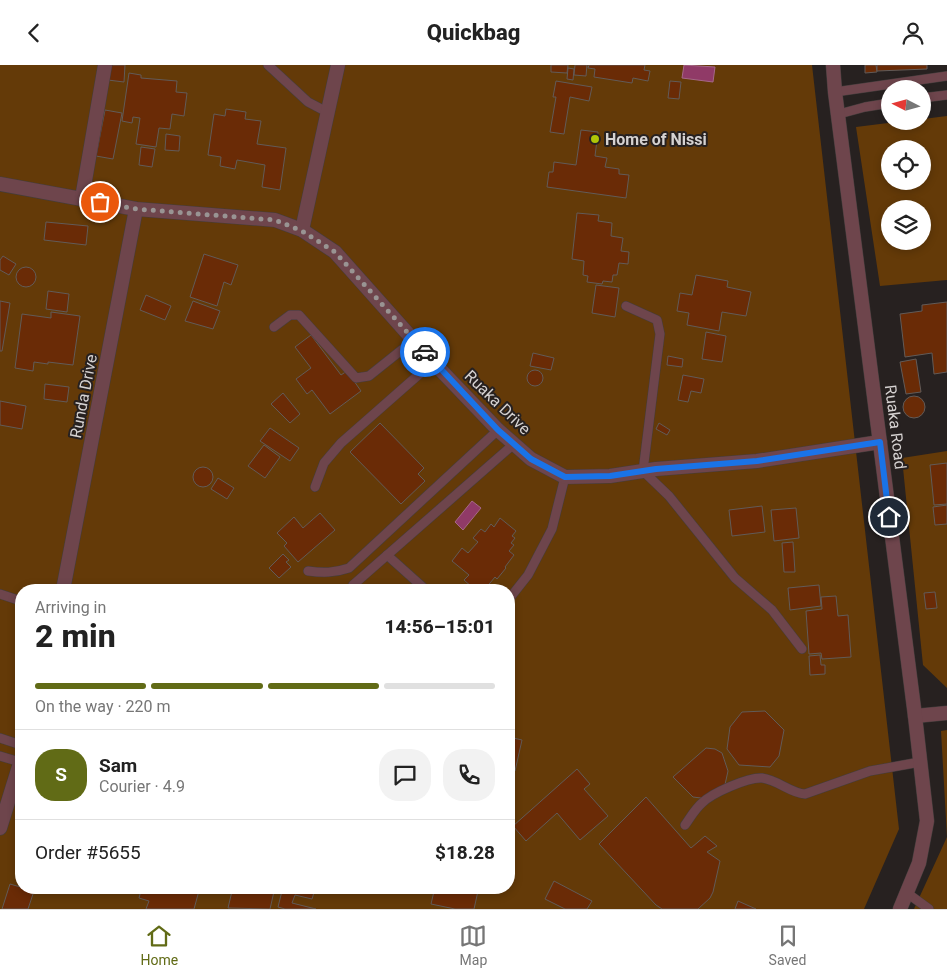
<!DOCTYPE html>
<meta charset="utf-8">
<style>
:root{--surface:#fff;--page:#f2f2f2;--text:#222;--muted:#767676;--line:#e0e0e0;--accent:#616b16}
body{margin:0;font-family:Roboto,sans-serif;background:var(--page);color:var(--text);height:100vh;display:flex;flex-direction:column;font-size:19px;white-space:nowrap}
*{box-sizing:border-box;margin:0}
p{font-size:16px;color:var(--muted)}
.icon{flex:none;width:28px;height:28px;fill:none;stroke:currentColor;stroke-width:2;stroke-linecap:round;stroke-linejoin:round}
.map{position:relative;flex:1;overflow:hidden}
.drawer{position:absolute;left:15px;top:519px;width:500px;height:310px;display:flex;flex-direction:column;background:var(--surface);border-radius:20px;box-shadow:0 2px 8px #0003}
.drawer>*{flex:none}
.needle{width:32px;rotate:276deg}
.tools{position:absolute;left:881px;top:15px;display:grid;gap:10px}
.tools a{display:grid;place-items:center;width:50px;height:50px;border-radius:50%;background:var(--surface);box-shadow:0 2px 8px #0003;font-size:25px}
.pin{position:absolute;display:grid;place-items:center;width:42px;height:42px;color:#fff;margin:-21px;border:2px solid #fff;border-radius:50%;box-shadow:0 1px 5px #0007}
.courier{position:absolute;display:grid;place-items:center;width:50px;height:50px;margin:-25px;border:4px solid #1a73e8;border-radius:50%;background:#fff;color:#222;box-shadow:0 1px 6px #0007}
.headline em{font-style:normal;font-weight:800}
.headline div{display:flex;flex-direction:column-reverse}
.headline{display:flex;align-items:center;justify-content:space-between;height:85px;padding:0 20px}
h1{font-size:32px;font-weight:800;line-height:38px}
.bar{display:grid;grid-template-columns:repeat(4,1fr);gap:8px 5px;align-content:center;height:60px;padding:0 20px}
.bar i{height:6px;border-radius:4px;background:var(--line)}
.bar .on{background:var(--accent)}
.bar p{grid-column:span 4}
.line{display:flex;align-items:center;gap:12px;padding:0 20px;border-top:1px solid var(--line)}
.line div{flex:1}
.round{display:grid;place-items:center;flex:none;width:52px;height:52px;border-radius:20px;background:var(--page)}
header{display:flex;justify-content:space-between;align-items:center;height:65px;padding:0 20px;background:var(--surface);font-size:22px;font-weight:800}
.tab-bar{display:flex;justify-content:space-around;align-items:center;height:70px;border-top:1px solid var(--line);background:var(--surface);font-size:14px;color:var(--muted)}
.tab-bar a{display:grid;justify-items:center;gap:2px}
.tab-bar .on{color:var(--accent)}
.map>svg:first-child{display:block}
.green{fill:#643a08;fill-rule:evenodd}
.water{fill:#903a67;stroke:#a56887}
.building{fill:#6a2b06;stroke:#625b58}
.lines{fill:none;stroke-linecap:round;stroke-linejoin:round}
.service-casing{stroke:#433d3c;stroke-width:10}
.minor-casing{stroke:#433d3c;stroke-width:15}
.tertiary-casing{stroke:#433d3c;stroke-width:15}
.service{stroke:#6e454c;stroke-width:9}
.minor{stroke:#6e454c;stroke-width:14}
.tertiary{stroke:#6e454c;stroke-width:14}
.done{stroke:#999493;stroke-width:5;stroke-dasharray:0 9}
.route{stroke:#1a73e8;stroke-width:6}
.poi-dot{fill:#afc507;stroke:#272120;stroke-width:2}
.labels{text-anchor:middle;stroke-width:4;stroke-linejoin:round;paint-order:stroke}
.poi-label{font-size:16px;font-weight:bold;fill:#d6d2d1;stroke:#272120;text-anchor:start}
.street-label{font-size:16px;fill:#d6d2d1;stroke:#272120}
</style>
<header><svg class="icon" aria-label="back" viewBox="0 0 24 24"><path d="M15 5l-7 7 7 7"/></svg>Quickbag<svg class="icon" aria-label="person" viewBox="0 0 24 24"><circle cx="12" cy="8" r="4"/><path d="M4 21q1-7 8-7t8 7"/></svg></header>
<div class="map">
<svg width="947" height="844" viewBox="0 0 947 844">
<rect width="100%" height="100%" fill="#272120"/>
<g class="green">
<path d="M 0,0 L 812,0 L 899,764 L 864,844 L 0,844 ZM 21,525 L 509,525 L 509,822 L 21,822 Z"/>
<path d="M 947,51 L 947,215 L 880,221 L 856,62 L 904,56 L 922,56 L 923,54 ZM 890,84 L 922,84 L 922,116 L 890,116 ZM 890,144 L 922,144 L 922,176 L 890,176 Z"/>
<polygon points="947,386 947,623 923,600 902,393"/>
<polygon points="947,665 947,844 914,844 947,772 941,666"/>
</g>
<g class="water">
<polygon points="684,0 715,2 713,17 682,13"/>
<polygon points="472,436 481,443 463,465 455,457"/>
</g>
<g class="building">
<polygon points="110,0 125,0 124,17 108,15"/>
<polygon points="551,0 568,0 567,8 551,7"/>
<polygon points="575,0 587,0 586,11 574,10"/>
<polygon points="589,0 645,0 644,5 650,6 648,16 633,13 632,18 594,12 595,4 588,3"/>
<polygon points="865,0 876,0 877,7 865,8"/>
<polygon points="877,0 927,0 927,4 877,6"/>
<polygon points="568,3 574,4 573,15 567,14"/>
<polygon points="129,8 141,10 141,13 177,16 176,27 187,28 184,51 172,49 170,64 159,63 156,82 136,79 140,53 133,52 132,58 122,56"/>
<polygon points="556,16 592,22 589,36 570,32 564,69 550,67 556,32 553,32"/>
<polygon points="670,16 681,17 679,34 668,33"/>
<polygon points="226,44 246,47 245,54 261,56 257,79 286,83 280,125 262,122 265,100 237,95 235,104 220,101 221,92 208,90 214,49 225,51"/>
<polygon points="105,45 122,48 113,94 96,91"/>
<polygon points="581,65 598,67 595,91 607,93 605,102 619,104 619,109 629,110 626,133 547,122 549,107 553,107 554,97 576,100"/>
<polygon points="166,69 180,71 179,86 165,85"/>
<polygon points="141,82 155,84 152,102 139,100"/>
<polygon points="577,148 599,150 598,156 612,158 611,171 623,173 621,186 629,187 628,199 619,198 617,210 613,210 612,217 603,216 602,219 587,217 588,211 583,210 584,196 572,194"/>
<polygon points="46,157 88,161 86,180 44,175"/>
<polygon points="204,189 238,200 231,220 224,217 217,241 190,232"/>
<polygon points="3,191 16,199 9,210 0,205 0,195"/>
<circle cx="26" cy="212" r="10"/>
<polygon points="696,210 728,216 727,222 751,227 746,251 722,247 719,266 687,260 689,248 677,246 680,228 692,230"/>
<polygon points="596,220 619,223 615,252 592,248"/>
<polygon points="48,226 69,229 67,247 46,244"/>
<polygon points="146,230 171,241 165,255 140,245"/>
<polygon points="0,236 10,238 2,286 0,286"/>
<polygon points="193,236 220,246 213,264 185,256"/>
<polygon points="947,237 947,307 934,309 932,288 905,292 900,249 922,246 922,240"/>
<polygon points="51,247 80,251 73,300 48,297 48,299 34,297 33,306 15,303 22,249 51,253"/>
<polygon points="706,267 726,271 722,297 702,294"/>
<polygon points="311,270 341,310 347,306 361,326 330,349 312,325 307,329 296,314 311,303 295,282"/>
<polygon points="533,288 554,293 551,305 530,301"/>
<polygon points="668,291 683,294 682,302 667,300"/>
<polygon points="916,294 921,327 906,329 900,297"/>
<circle cx="535" cy="313" r="8"/>
<polygon points="683,310 704,314 701,328 691,326 688,337 678,335"/>
<polygon points="45,319 69,322 67,337 44,334"/>
<polygon points="283,328 300,349 290,358 271,339"/>
<circle cx="914" cy="342" r="11"/>
<polygon points="0,336 26,341 22,364 0,360"/>
<polygon points="380,358 424,403 418,409 425,416 401,439 350,387"/>
<polygon points="659,358 670,365 667,370 656,364"/>
<polygon points="270,363 299,383 290,396 260,376"/>
<polygon points="264,380 280,392 265,413 248,401"/>
<polygon points="947,398 947,439 934,440 930,400"/>
<circle cx="203" cy="412" r="10"/>
<polygon points="218,413 234,423 227,434 211,424"/>
<polygon points="947,440 947,459 935,460 933,442"/>
<polygon points="762,441 765,467 732,471 729,445"/>
<polygon points="796,443 799,473 774,476 771,445"/>
<polygon points="320,448 335,465 298,497 284,481 287,478 277,468 294,452 303,463"/>
<polygon points="500,453 516,466 512,471 515,473 511,478 514,480 509,486 514,490 505,502 506,503 497,514 495,512 485,524 487,525 471,525 473,523 464,515 469,510 452,496 462,483 468,488 478,477 473,473 481,464 485,467 491,459 494,462"/>
<polygon points="793,477 795,507 784,507 782,478"/>
<polygon points="283,489 289,495 286,497 291,502 279,513 269,503"/>
<polygon points="819,520 821,541 790,545 788,523"/>
<polygon points="935,527 937,543 926,544 924,528"/>
<polygon points="836,531 838,551 848,550 851,592 822,594 821,588 809,589 806,546 822,544 821,532"/>
<polygon points="820,590 821,600 825,600 825,609 810,610 809,591"/>
<polygon points="765,646 784,665 779,691 770,702 739,700 727,684 730,662 742,647"/>
<polygon points="509,672 522,675 515,706 509,705"/>
<polygon points="706,683 715,684 722,688 728,706 724,724 709,734 693,732 673,712"/>
<polygon points="577,704 590,719 584,724 608,751 580,775 557,748 526,776 513,761"/>
<polygon points="646,732 691,783 705,771 717,781 707,787 720,796 713,827 710,833 698,844 662,844 656,840 599,779"/>
<polygon points="554,816 592,836 587,844 565,844 545,834"/>
<polygon points="10,819 34,826 28,844 2,844"/>
<polygon points="142,822 200,822 194,844 146,844 149,836 139,833"/>
<polygon points="233,822 275,822 270,844 228,843"/>
<polygon points="283,822 315,824 312,834 295,830 292,838 316,844 285,844 278,842"/>
<polygon points="435,822 461,822 478,826 474,844 455,844 431,839"/>
<polygon points="738,836 756,844 735,844"/>
</g>
<g class="lines">
<g class="service-casing">
<g id="service">
<polyline points="268,0 308,37 327,47"/>
<polyline points="835,27 947,11"/>
<polyline points="922,33 947,30"/>
<polyline points="839,49 865,42 890,38"/>
<polyline points="626,241 657,255 660,269 643,406 669,431 735,513 772,545 802,584"/>
<polyline points="274,262 290,250 299,250 356,313 369,311 414,275"/>
<polyline points="315,422 324,398 341,378 433,297"/>
<polyline points="387,490 426,525"/>
<path d="M 308,506 C 323,508 334,508 349,503 L 498,365"/>
<polyline points="352,525 353,520 515,378"/>
<polyline points="0,529 21,536"/>
<polyline points="509,534 528,510 552,464 565,412"/>
<polyline points="0,673 21,680"/>
<polyline points="0,691 20,697"/>
<path d="M 685,760 C 690,753 695,744 702,738 C 712,728 748,712 762,713 C 778,715 790,728 805,729 L 870,706 L 920,697"/>
<polyline points="907,828 929,844"/>
</g>
</g>
<g class="minor-casing">
<g id="minor">
<polyline points="0,119 136,144 275,155 302,165 335,187 433,297 498,365 531,394 565,412 610,411 656,404 757,396 880,377"/>
<polyline points="82,133 105,0"/>
<polyline points="302,165 338,0"/>
<polyline points="63,525 136,144"/>
<polyline points="915,651 947,648"/>
<polyline points="0,763 21,695"/>
</g>
</g>
<g class="tertiary-casing">
<polyline id="tertiary" points="833,0 835,27 915,651 927,756 919,798 900,844"/>
</g>
<use href="#service" class="service"/>
<use href="#minor" class="minor"/>
<use href="#tertiary" class="tertiary"/>
</g>
<g class="lines">
<polyline class="done" points="100,137 136,144 275,155 302,166 335,187 425,287"/>
<polyline class="route" points="425,287 498,365 531,394 565,412 610,411 656,404 757,396 880,377 889,452"/>
</g>
<circle class="poi-dot" cx="595" cy="74" r="5"/>
<g class="labels">
<g class="poi-label">
<text x="605" y="80">Home of Nissi</text>
</g>
<g class="street-label">
<text transform="translate(83 331) rotate(-79)" y="6">Runda Drive</text>
<text transform="translate(498 337) rotate(44)" y="6">Ruaka Drive</text>
<text transform="translate(896 362) rotate(83)" y="6">Ruaka Road</text>
</g>
</g>
</svg>
<div class="tools">
<a><svg class="needle" viewBox="-14 -14 28 28"><path d="M0-13l5 13h-10z" fill="#e53935"/><path d="M0 13l5-13h-10z" fill="#767676"/></svg></a>
<a><svg class="icon" aria-label="locate" viewBox="0 0 24 24"><circle cx="12" cy="12" r="6"/><path d="M12 2v4M12 18v4M2 12h4M18 12h4"/></svg></a>
<a><svg class="icon" aria-label="layers" viewBox="0 0 24 24"><path d="M12 4l9 5-9 5-9-5zM3 14l9 5 9-5"/></svg></a>
</div>
<div class="pin" style="left:100px;top:137px;background:#ea580c"><svg class="icon" aria-label="bag" viewBox="0 0 24 24"><path d="M5 8h14l-1 12H6zM9 8a3 3 0 0 1 6 0"/></svg></div>
<div class="pin" style="left:889px;top:452px;background:#1f2937"><svg class="icon" aria-label="home" viewBox="0 0 24 24"><path d="M3 11l9-7 9 7M6 9v11h12V9"/></svg></div>
<div class="courier" style="left:425px;top:287px"><svg class="icon" aria-label="car" viewBox="0 0 24 24"><path d="M5 17H2v-5l4-1 3-4h7l3 4 3 1v5h-3M9 17h6M6 11h13"/><circle cx="7" cy="17" r="2"/><circle cx="17" cy="17" r="2"/></svg></div>
<section class="drawer">
<div class="headline"><div><h1>2 min</h1><p>Arriving in</p></div><em>14:56–15:01</em></div>
<div class="bar"><i class="on"></i><i class="on"></i><i class="on"></i><i></i><p>On the way · 220 m</p></div>
<div class="line" style="height:90px"><b class="round" style="background:var(--accent);color:#fff">S</b><div><b>Sam</b><p>Courier · 4.9</p></div><a class="round"><svg class="icon" aria-label="chat" viewBox="0 0 24 24"><path d="M4 5h16v11H9l-5 4z"/></svg></a><a class="round"><svg class="icon" aria-label="phone" viewBox="0 0 24 24"><path d="M5 4h4l2 5-3 2q2 4 5 5l2-3 5 2v4C11 20 4 13 5 4z"/></svg></a></div>
<div class="line" style="height:65px"><div>Order #5655</div><b>$18.28</b></div>
</section>
</div>
<nav class="tab-bar">
<a class="on"><svg class="icon" aria-label="home" viewBox="0 0 24 24"><path d="M3 11l9-7 9 7M6 9v11h12V9"/></svg>Home</a>
<a><svg class="icon" aria-label="map" viewBox="0 0 24 24"><path d="M3 6l6-2 6 2 6-2v14l-6 2-6-2-6 2zM9 4v14M15 6v14"/></svg>Map</a>
<a><svg class="icon" aria-label="saved" viewBox="0 0 24 24"><path d="M7 4h10v16l-5-4-5 4z"/></svg>Saved</a>
</nav>
